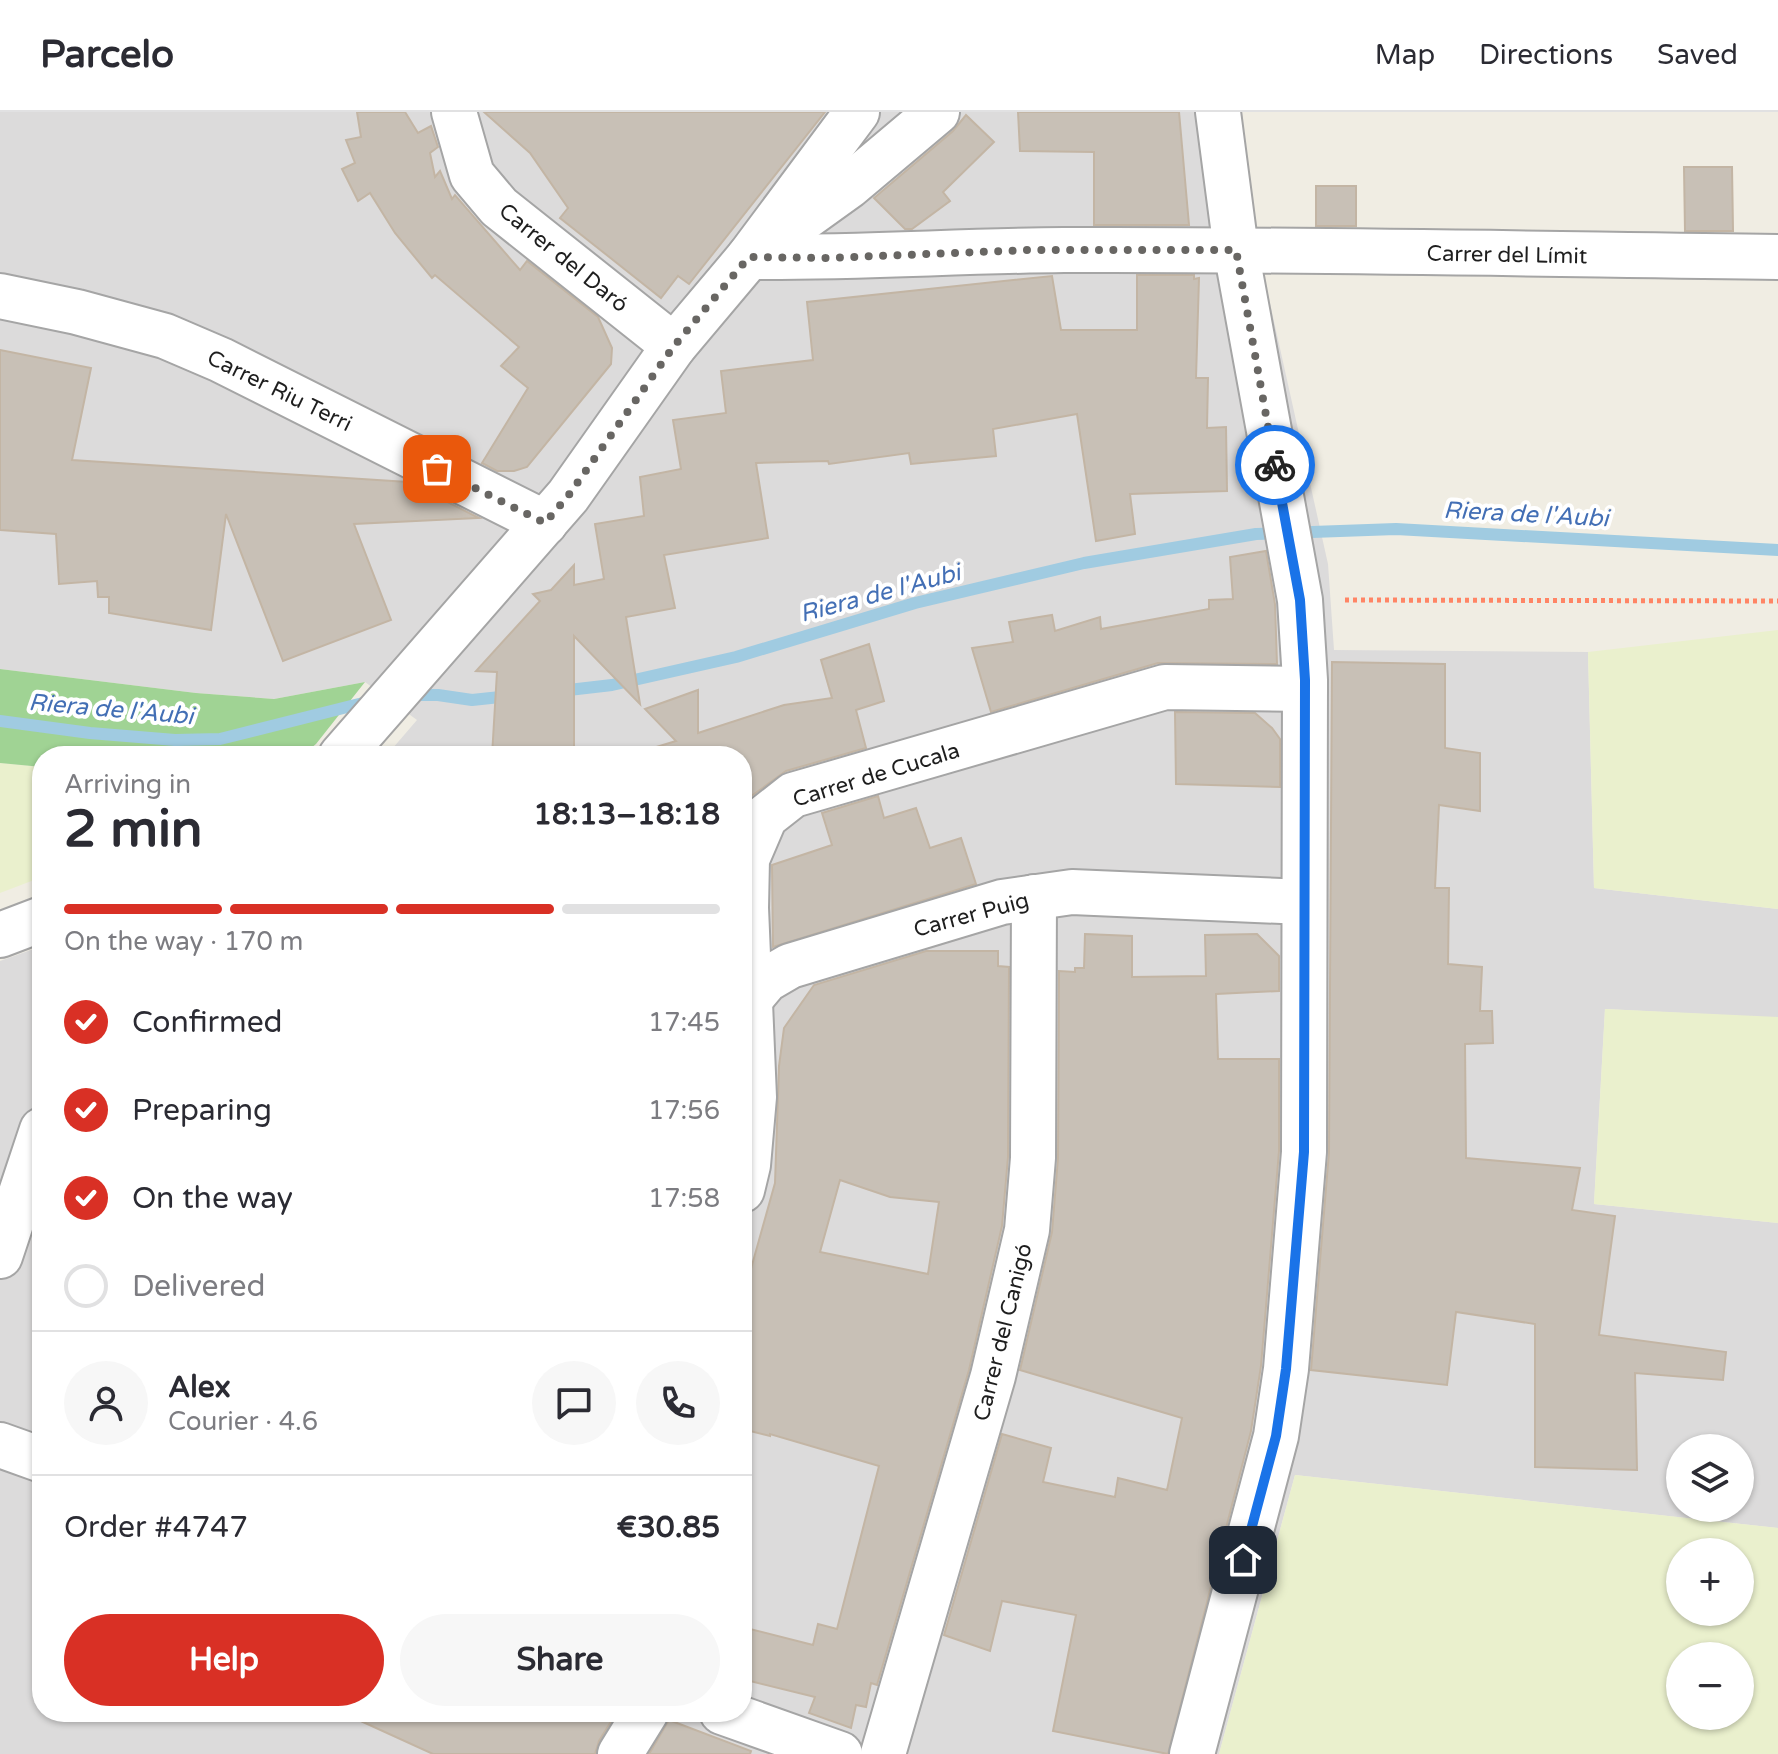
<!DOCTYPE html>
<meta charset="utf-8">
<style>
:root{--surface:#fff;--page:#f7f7f7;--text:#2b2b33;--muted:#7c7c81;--line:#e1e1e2;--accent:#d93025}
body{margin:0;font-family:"Varela Round",sans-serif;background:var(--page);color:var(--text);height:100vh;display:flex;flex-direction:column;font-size:30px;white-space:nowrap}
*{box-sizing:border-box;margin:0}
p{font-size:26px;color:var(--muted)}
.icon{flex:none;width:44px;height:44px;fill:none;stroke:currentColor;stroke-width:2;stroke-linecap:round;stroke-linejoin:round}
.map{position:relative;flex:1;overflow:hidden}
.panel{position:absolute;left:32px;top:634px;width:720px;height:976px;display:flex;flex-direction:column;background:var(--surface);border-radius:32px;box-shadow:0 2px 6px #0004}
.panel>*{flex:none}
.fabs{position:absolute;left:1666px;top:1322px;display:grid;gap:16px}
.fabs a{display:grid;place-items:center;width:88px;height:88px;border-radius:50%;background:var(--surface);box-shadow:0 2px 6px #0004;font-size:40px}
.pin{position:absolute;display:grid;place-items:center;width:68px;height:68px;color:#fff;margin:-34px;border-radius:16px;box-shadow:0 4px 12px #0006}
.courier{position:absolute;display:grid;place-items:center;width:80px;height:80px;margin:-40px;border:6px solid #1a73e8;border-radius:50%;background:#fff;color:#222;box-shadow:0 2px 10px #0007}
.summary em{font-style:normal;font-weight:800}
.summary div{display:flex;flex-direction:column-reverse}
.summary{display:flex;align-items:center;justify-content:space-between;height:136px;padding:0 32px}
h1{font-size:52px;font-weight:800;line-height:60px}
.bar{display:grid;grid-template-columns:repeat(4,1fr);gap:12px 8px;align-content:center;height:96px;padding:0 32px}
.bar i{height:10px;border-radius:6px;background:var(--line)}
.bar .active{background:var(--accent)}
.bar p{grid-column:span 4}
.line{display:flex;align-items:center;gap:20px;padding:0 32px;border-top:2px solid var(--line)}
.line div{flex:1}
.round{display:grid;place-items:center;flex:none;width:84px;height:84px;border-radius:42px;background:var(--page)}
ol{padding:0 32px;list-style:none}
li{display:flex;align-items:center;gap:24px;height:88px}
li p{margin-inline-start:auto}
li .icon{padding:8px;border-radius:50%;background:var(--accent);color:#fff;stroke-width:4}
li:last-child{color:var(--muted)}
li i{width:44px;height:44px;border:4px solid var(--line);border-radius:50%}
.primary-button{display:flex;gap:16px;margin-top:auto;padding:16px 32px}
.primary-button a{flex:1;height:92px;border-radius:48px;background:var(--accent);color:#fff;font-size:32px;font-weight:800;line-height:92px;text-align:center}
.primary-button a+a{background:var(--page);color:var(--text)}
header{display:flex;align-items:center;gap:48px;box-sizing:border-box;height:112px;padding:0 40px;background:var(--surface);border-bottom:2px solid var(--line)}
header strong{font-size:38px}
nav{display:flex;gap:44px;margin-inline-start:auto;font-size:28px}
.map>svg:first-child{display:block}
.residential{fill:#dcdbdb;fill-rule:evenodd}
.farmland{fill:#eaf0cd;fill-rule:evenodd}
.forest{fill:#a0d394}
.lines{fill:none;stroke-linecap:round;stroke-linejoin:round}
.stream{stroke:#a0cbe1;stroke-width:12}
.building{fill:#c8c0b6;stroke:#c3b5a4;stroke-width:2;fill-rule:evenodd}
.minor-casing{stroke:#a5a5a5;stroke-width:48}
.tertiary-casing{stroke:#a5a5a5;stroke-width:48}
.path{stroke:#ff8565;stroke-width:5;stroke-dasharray:4 4;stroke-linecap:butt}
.minor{stroke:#fff;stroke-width:44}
.tertiary{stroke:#fff;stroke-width:44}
.done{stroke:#686663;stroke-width:8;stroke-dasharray:0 14.4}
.route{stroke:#1a73e8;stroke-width:10}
.labels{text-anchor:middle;stroke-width:8;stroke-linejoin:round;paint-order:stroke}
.street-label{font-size:22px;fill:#1e1e1e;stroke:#fff}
.water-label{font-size:24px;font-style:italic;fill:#436fb5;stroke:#fff}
</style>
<header>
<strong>Parcelo</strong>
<nav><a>Map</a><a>Directions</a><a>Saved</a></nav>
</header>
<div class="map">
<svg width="1778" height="1642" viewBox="0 0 1778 1642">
<rect width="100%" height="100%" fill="#f0ede3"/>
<path class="residential" d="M 0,0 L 1242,0 L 1253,115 L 1328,452 L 1334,538 L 1588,540 L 1594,776 L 1778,797 L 1778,906 L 1605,897 L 1594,1092 L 1778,1111 L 1778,1416 L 1295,1363 L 1219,1642 L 0,1642 L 0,849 L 42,834 L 42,1600 L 742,1600 L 742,644 L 386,644 L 417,608 L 365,570 L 274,587 L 196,581 L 0,557 ZM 1680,1336 L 1740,1336 L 1740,1396 L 1680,1396 Z"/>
<g class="farmland">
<polygon points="1778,518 1778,797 1594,776 1588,540"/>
<polygon points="0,651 42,655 42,765 0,781"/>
<polygon points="1605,897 1778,905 1778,1111 1594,1092"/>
<path d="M 1295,1363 L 1778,1416 L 1778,1642 L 1219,1642 ZM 1680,1440 L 1740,1440 L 1740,1500 L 1680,1500 ZM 1680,1544 L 1740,1544 L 1740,1604 L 1680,1604 Z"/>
</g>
<polygon class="forest" points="0,557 196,581 274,587 365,570 316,632 301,644 42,644 42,655 0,651"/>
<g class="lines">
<g class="stream">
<polyline points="560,579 612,573 736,545 915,491 1084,451 1256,422 1396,417 1778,438"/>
<polyline points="409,583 438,583 472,588 510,584"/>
<polyline points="0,609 90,621 175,628 220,627 371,589"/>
</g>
</g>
<g class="building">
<polygon points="357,0 405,0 418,21 431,14 438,35 430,41 435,65 440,59 452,87 455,83 520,158 527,149 598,205 612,236 611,252 527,355 514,359 497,359 482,351 528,276 501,254 519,235 435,163 432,166 395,121 370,81 358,89 342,57 355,51 346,28 361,25"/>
<polygon points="484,0 825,0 689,172 678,164 661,186 560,106 568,96 530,41"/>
<polygon points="1018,0 1179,0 1189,113 1094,113 1094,40 1020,39"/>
<polygon points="966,3 994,30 943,80 950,89 912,117 905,117 874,86 953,19"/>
<polygon points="1684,55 1732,55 1733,119 1685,119"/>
<rect x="1316" y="74" width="40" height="40"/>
<polygon points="1137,163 1194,163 1194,167 1199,166 1196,266 1208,266 1207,316 1226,315 1227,379 1130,382 1135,422 1096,429 1077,302 993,317 996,344 911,352 909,341 829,352 828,349 756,351 768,426 664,443 675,496 626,505 640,592 574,524 574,644 492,644 497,560 476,559 540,489 533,482 551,478 574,453 574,473 604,467 595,412 644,404 640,365 681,357 673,308 726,301 721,259 813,248 807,190 1052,164 1061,218 1137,218"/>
<polygon points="0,238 91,256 72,348 408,370 479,406 354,412 391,508 283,549 226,402 211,518 109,501 109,485 98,485 97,469 59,472 56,422 0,418"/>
<polygon points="1266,439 1275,492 1277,552 1158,551 991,600 972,536 1013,530 1009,510 1052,503 1055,519 1100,505 1101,517 1209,497 1209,488 1233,487 1230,445"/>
<polygon points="869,532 884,589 856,598 866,636 786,659 750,685 742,695 742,644 652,644 650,637 676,629 645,597 698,578 698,621 784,593 832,586 821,548"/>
<polygon points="1332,550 1445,552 1445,636 1480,641 1480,699 1439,693 1435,776 1449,776 1448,852 1482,855 1480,899 1492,899 1493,931 1465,932 1466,1046 1580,1056 1572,1098 1615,1104 1599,1223 1726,1240 1723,1268 1635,1261 1637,1358 1535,1355 1535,1212 1456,1200 1447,1273 1311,1258 1329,1040"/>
<polygon points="1175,600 1255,601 1272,616 1280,627 1280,675 1176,672"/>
<polygon points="878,684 884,706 916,696 930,736 961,726 976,772 773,835 772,753 832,733 822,701"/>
<polygon points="1085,822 1132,824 1132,865 1206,864 1205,823 1257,822 1279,844 1279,879 1216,882 1218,947 1279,947 1279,1039 1261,1254 1251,1319 1168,1642 1053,1619 1076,1503 1002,1489 990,1539 944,1523 1002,1322 1051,1336 1043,1370 1115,1385 1118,1366 1167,1378 1182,1306 1020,1258 1052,1120 1058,1046 1059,859 1075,860 1075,856 1084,856"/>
<path d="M 926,839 L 998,839 L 998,854 L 1009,855 L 1008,1045 L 1002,1114 L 969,1258 L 877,1573 L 871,1571 L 866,1595 L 856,1593 L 851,1616 L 809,1601 L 815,1585 L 742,1567 L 742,1515 L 813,1533 L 818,1512 L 837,1517 L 879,1354 L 770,1322 L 770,1324 L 742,1317 L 742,1189 L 775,1071 L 779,954 L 784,916 L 814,873 ZM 840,1068 L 890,1085 L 939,1090 L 928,1162 L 820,1140 Z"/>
<polygon points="341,1600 617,1600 599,1629 595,1642 433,1642"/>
<polygon points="669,1608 751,1639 750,1642 649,1642"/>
</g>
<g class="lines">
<g class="minor-casing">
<g id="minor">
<polyline points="454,0 472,63 499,95 674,234"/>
<path d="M 749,145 C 854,146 959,139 1064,138 C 1302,137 1540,142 1778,145"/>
<polyline points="0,184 77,200 165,224 221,248 545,411"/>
<polyline points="750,887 766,868 790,854 1002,790 1072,780 1304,790"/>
<polyline points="742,1078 748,1053 754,985 746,796 747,747 765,705 793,683 1165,575 1305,577"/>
<polyline points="0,1144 42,1018"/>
<polyline points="0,1333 42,1348"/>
<polyline points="722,1600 840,1642"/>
<polyline points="620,1642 646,1600"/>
<polyline points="883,1642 993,1264 1027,1118 1033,1046 1034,785"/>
<polyline points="1192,1642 1276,1324 1286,1257 1304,1040 1305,568 1300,488 1236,138 1218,0"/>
</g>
</g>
<g class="tertiary-casing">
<g id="tertiary">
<polyline points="778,125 849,74 937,0"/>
<polyline points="341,644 568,384 674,234 749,145 857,0"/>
<polyline points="0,823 42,807"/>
</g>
</g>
<polyline class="path" points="1345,488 1778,489"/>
<use href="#minor" class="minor"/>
<use href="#tertiary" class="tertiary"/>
</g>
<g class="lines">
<polyline class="done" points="437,357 545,411 568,384 674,234 749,145 826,146 1030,138 1236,138 1275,353"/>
<polyline class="route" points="1243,1448 1276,1324 1286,1257 1304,1040 1305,568 1300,488 1275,353"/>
</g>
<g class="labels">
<g class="street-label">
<text transform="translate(1507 142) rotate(1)" y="8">Carrer del Límit</text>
<text transform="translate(564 145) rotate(39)" y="8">Carrer del Daró</text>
<text transform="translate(280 278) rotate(26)" y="8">Carrer Riu Terri</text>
<text transform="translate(876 662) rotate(-17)" y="8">Carrer de Cucala</text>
<text transform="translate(971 802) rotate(-15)" y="8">Carrer Puig</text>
<text transform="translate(1002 1220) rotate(-76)" y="8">Carrer del Canigó</text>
</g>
<g class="water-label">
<text transform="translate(1526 402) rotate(3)" y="8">Riera de l'Aubi</text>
<text transform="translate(880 481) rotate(-15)" y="8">Riera de l'Aubi</text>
<text transform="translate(111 597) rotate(5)" y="8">Riera de l'Aubi</text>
</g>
</g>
</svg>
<div class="fabs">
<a><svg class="icon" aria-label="layers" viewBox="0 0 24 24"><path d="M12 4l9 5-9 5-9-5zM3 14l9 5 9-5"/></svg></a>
<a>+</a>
<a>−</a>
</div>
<div class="pin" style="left:437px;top:357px;background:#ea580c"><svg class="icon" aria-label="bag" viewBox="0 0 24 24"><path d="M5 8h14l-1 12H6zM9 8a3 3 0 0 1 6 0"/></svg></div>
<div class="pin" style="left:1243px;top:1448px;background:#1f2937"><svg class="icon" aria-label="home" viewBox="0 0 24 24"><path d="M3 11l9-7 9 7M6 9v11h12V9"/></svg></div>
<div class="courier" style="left:1275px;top:353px"><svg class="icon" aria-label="bike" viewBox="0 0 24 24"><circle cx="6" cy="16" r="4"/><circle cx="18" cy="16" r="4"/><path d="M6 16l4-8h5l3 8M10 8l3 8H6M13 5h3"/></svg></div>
<section class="panel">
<div class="summary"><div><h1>2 min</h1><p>Arriving in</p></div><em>18:13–18:18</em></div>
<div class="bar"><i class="active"></i><i class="active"></i><i class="active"></i><i></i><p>On the way · 170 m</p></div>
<ol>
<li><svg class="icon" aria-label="check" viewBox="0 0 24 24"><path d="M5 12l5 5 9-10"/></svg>Confirmed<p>17:45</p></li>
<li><svg class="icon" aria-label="check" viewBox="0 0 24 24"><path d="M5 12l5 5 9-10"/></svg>Preparing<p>17:56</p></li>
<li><svg class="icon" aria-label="check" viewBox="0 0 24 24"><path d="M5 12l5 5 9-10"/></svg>On the way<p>17:58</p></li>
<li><i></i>Delivered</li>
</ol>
<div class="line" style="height:144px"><a class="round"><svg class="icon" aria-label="person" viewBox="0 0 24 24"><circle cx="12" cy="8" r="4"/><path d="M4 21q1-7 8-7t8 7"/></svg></a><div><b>Alex</b><p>Courier · 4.6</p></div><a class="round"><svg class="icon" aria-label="chat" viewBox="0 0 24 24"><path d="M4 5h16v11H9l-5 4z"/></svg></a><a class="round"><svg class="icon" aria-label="phone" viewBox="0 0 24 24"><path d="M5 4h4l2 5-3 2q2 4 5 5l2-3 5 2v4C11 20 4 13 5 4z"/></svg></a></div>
<div class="line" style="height:104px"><div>Order #4747</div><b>€30.85</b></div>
<div class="primary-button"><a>Help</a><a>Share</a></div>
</section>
</div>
